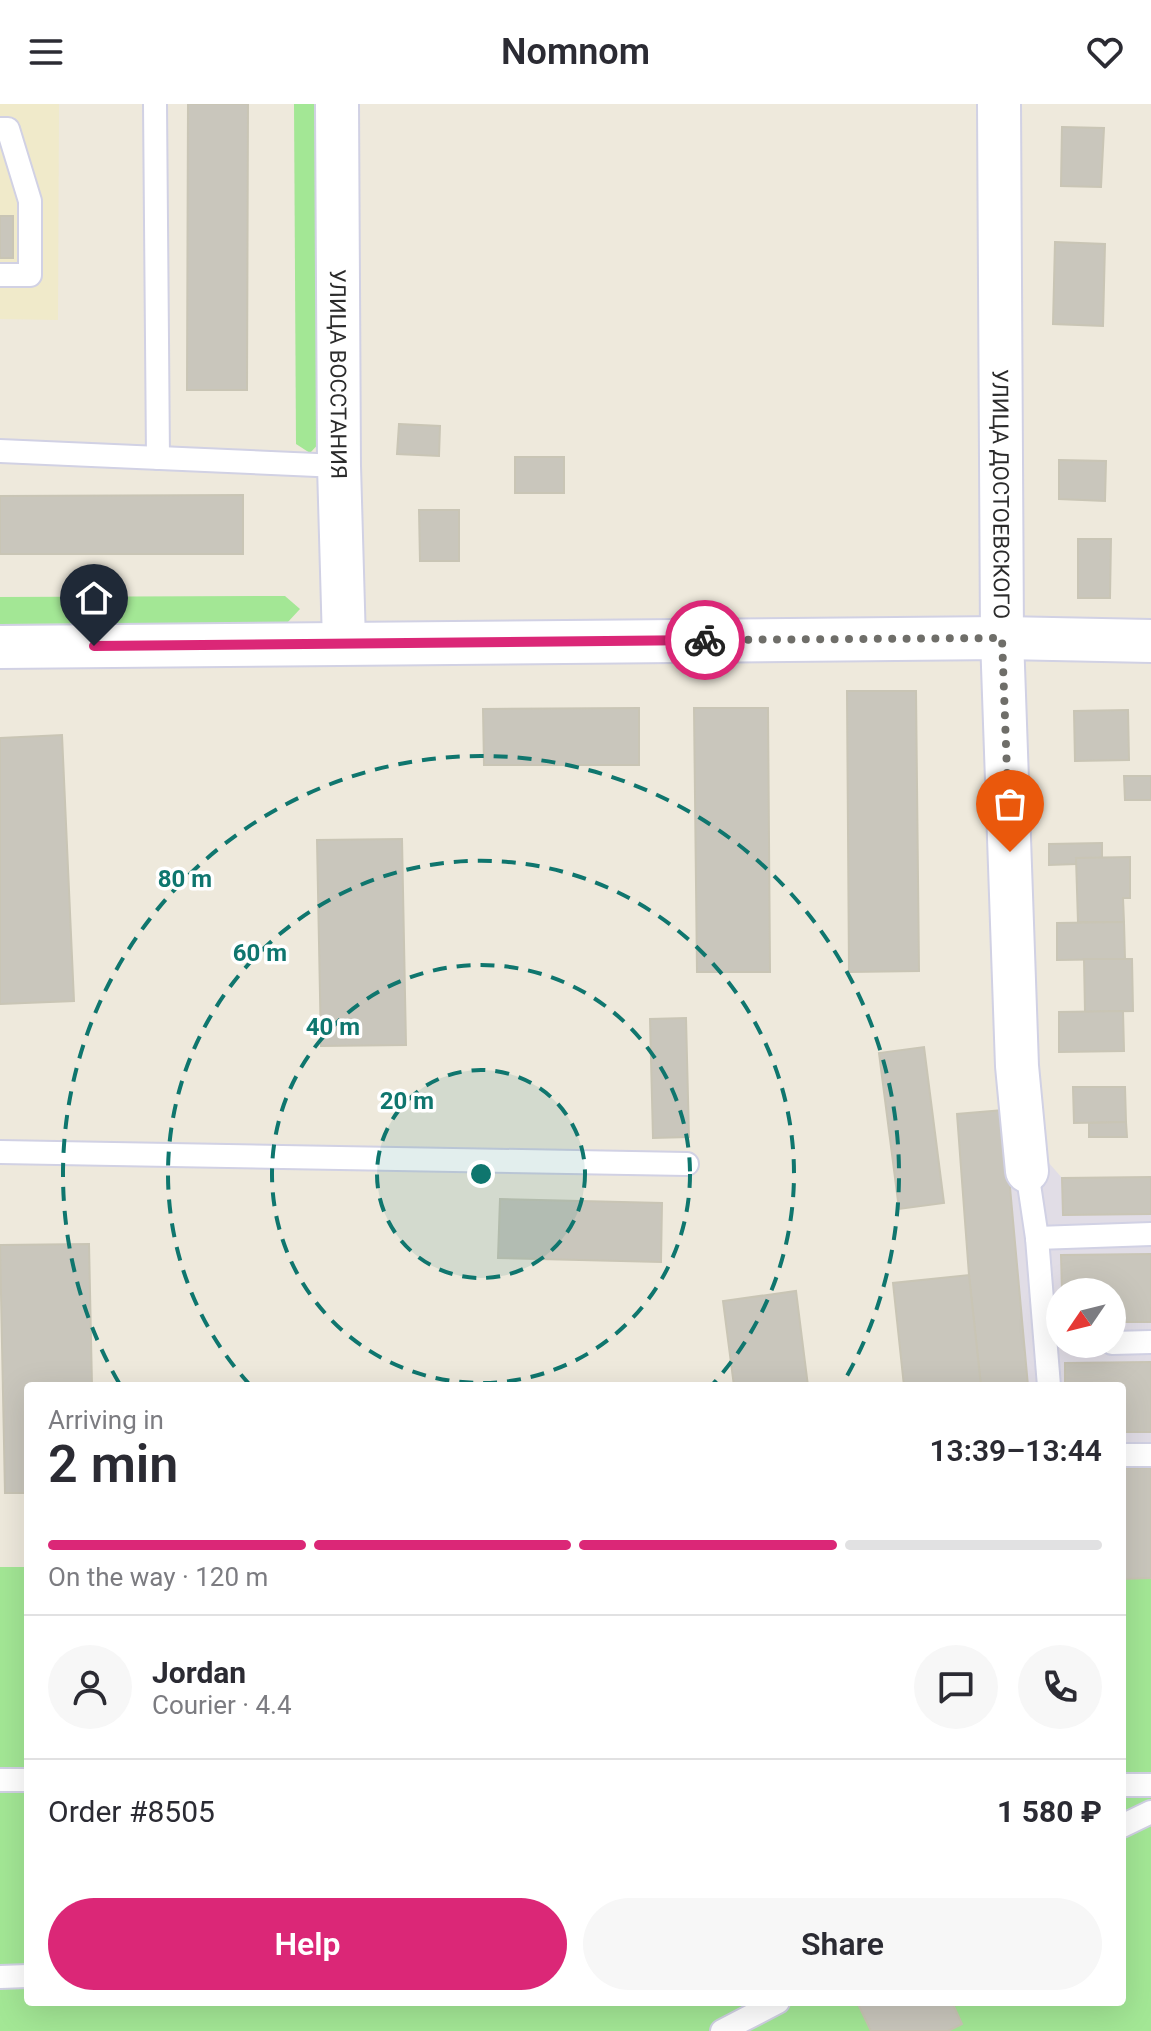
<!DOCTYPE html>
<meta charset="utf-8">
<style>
:root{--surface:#fff;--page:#f7f7f7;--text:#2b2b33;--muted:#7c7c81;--line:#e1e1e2;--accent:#db2777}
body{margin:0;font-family:Roboto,sans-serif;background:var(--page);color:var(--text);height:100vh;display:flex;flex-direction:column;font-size:30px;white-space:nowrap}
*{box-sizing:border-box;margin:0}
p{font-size:26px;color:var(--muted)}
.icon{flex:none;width:44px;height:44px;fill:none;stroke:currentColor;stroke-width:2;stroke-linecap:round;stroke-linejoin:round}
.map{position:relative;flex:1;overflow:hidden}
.drawer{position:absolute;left:24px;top:1278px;width:1102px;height:624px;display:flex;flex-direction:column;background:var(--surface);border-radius:8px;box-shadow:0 8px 32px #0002}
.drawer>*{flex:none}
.needle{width:52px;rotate:235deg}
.fabs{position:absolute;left:1046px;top:1174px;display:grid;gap:16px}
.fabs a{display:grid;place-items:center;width:80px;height:80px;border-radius:50%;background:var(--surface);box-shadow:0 8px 32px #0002;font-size:40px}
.pin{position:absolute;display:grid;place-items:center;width:68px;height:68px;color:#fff;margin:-82px -34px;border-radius:50% 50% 50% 0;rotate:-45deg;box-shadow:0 0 8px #0007}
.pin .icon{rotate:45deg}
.courier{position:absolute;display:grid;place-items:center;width:80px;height:80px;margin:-40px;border:6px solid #db2777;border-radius:50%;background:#fff;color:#222;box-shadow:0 2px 10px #0007}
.headline em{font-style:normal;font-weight:600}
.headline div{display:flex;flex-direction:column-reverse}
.headline{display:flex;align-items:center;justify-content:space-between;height:136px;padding:0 24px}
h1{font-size:52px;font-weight:600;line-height:60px}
.bar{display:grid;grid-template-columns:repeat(4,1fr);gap:12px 8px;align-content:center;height:96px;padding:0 24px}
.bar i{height:10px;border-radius:6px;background:var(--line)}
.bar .selected{background:var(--accent)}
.bar p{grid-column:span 4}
.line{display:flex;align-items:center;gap:20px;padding:0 24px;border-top:2px solid var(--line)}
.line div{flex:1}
.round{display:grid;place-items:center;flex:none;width:84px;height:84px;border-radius:42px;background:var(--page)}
.action{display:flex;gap:16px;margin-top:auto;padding:16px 24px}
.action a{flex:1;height:92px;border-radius:48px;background:var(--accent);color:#fff;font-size:32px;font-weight:600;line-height:92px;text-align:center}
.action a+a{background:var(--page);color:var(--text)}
header{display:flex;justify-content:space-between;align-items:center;height:104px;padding:0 24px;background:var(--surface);font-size:36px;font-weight:600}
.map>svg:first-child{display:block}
.industrial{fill:#e1dde6;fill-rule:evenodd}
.education{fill:#f0eaca}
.green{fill:#a3e795}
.building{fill:#c9c6bc;stroke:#c9c5b5;stroke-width:2}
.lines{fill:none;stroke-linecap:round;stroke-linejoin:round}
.service-casing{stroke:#d1d1e4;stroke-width:26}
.minor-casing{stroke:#d1d1e4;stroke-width:46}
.service{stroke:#fff;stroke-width:22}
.minor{stroke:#fff;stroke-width:42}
.done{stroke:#6f6e69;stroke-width:8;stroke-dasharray:0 14.4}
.route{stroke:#db2777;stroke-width:10}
.ring{fill:none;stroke:#0f766e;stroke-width:4;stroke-dasharray:14 10}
.labels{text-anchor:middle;stroke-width:7;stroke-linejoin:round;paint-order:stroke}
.street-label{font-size:22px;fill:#2b2b2b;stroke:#fff}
.centre{fill:#0f766e;stroke:#fff;stroke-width:4}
.ring-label{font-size:24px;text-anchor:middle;font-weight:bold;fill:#0f766e;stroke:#fff;stroke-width:7;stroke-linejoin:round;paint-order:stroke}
</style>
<header><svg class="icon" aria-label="menu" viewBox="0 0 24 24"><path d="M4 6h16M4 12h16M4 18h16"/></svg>Nomnom<svg class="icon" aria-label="heart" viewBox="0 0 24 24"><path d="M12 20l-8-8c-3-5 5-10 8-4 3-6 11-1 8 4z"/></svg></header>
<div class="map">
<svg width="1151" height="1927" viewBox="0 0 1151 1927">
<rect width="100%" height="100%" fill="#eee9dc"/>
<path class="industrial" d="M 1003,1006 L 1062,1074 L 1151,1073 L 1151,1474 L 1122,1475 L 1122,1282 L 981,1282 L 957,1010 ZM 1060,1188 L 1112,1188 L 1112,1240 L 1060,1240 Z"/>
<polygon class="education" points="0,0 59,0 58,216 0,215"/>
<g class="green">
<polygon points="294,0 324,0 323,335 310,349 296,340"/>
<polygon points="285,492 300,505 287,519 0,520 0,493"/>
<polygon points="0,1463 28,1463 28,1898 1122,1898 1122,1475 1151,1474 1151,1927 0,1927"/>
</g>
<g class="building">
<polygon points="188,0 248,0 247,286 187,286"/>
<polygon points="1062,23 1104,24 1101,83 1061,82"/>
<rect x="0" y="112" width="13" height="42"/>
<polygon points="1055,138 1105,140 1103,222 1053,220"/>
<polygon points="399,320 440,322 439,352 397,350"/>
<rect x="515" y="353" width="49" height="36"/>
<polygon points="1059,356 1106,357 1105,397 1059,395"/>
<polygon points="243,391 243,450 0,450 0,392"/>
<polygon points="419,406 459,406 459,457 420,457"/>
<polygon points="1078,435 1111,435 1110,494 1078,494"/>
<polygon points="847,587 916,587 919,867 849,868"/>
<polygon points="639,604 639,661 484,661 483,605"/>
<polygon points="694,604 768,604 770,868 697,868"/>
<polygon points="1128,606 1129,656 1075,657 1074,607"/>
<polygon points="62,631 74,897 0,900 0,634"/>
<polygon points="1124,672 1151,672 1151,696 1125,696"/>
<polygon points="402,735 406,941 321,942 317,736"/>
<polygon points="1102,739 1102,754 1076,754 1076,760 1049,761 1049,740"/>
<polygon points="1130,753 1130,794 1123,794 1124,818 1078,818 1076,754"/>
<polygon points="1124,818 1125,855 1057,856 1057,819"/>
<polygon points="1084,855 1132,855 1133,907 1085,908"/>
<polygon points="1123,907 1124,947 1059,948 1059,908"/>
<polygon points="686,914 689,1033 653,1034 650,915"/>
<polygon points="924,943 944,1099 899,1105 879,949"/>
<polygon points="1073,983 1125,983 1126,1018 1074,1019"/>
<polygon points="1003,1006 1028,1282 981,1282 969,1171 957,1010"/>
<polygon points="1126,1018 1127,1033 1089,1033 1089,1019"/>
<polygon points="1151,1073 1151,1110 1063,1111 1062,1074"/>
<polygon points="500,1095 662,1099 661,1158 498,1154"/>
<polygon points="89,1140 92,1282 28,1282 28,1389 5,1389 0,1141"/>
<polygon points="1151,1150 1151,1218 1112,1218 1112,1188 1062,1188 1061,1151"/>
<polygon points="969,1171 981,1282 904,1282 893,1179"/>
<polygon points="796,1187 808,1282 734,1282 723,1197"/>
<polygon points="1151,1258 1151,1328 1122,1328 1122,1282 1065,1282 1065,1259"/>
<polygon points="1122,1364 1151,1364 1151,1474 1122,1475"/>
<polygon points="857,1898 952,1898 962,1920 948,1927 871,1927"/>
</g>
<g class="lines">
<g class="service-casing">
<g id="service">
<polyline points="155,0 158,354"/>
<polyline points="0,25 8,25 30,97 30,171 0,171"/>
<polyline points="0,347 339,362"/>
<polyline points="0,1048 687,1060"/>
<polyline points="1027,1067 1037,1134 1049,1282"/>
<polyline points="1037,1134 1151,1130"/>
<polyline points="1112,1239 1151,1238"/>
<polyline points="1122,1351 1151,1351"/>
<polyline points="0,1676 28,1676"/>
<polyline points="1122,1681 1151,1681"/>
<polyline points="1122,1722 1151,1708"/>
<polyline points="0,1873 28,1872"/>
<polyline points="722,1927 778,1898"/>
</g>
</g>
<g class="minor-casing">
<g id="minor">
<path id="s1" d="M 337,0 L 339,362 L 344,538"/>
<path id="s2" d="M 999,0 L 1002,534 L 1017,962 L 1027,1067"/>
<polyline points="0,543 1002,534 1151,537"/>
</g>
</g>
<use href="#service" class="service"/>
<use href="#minor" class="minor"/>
</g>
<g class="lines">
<polyline class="done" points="705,536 1002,534 1010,748"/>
<polyline class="route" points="94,542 705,536"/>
</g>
<circle cx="481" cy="1070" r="104" fill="#0f766e" fill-opacity=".12"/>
<g class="ring">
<circle cx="481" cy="1070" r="104"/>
<circle cx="481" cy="1070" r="209"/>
<path d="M250 1281A313 313 0 1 1 712 1281"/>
<path d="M119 1279A418 418 0 1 1 843 1279"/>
</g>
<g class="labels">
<g class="street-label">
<text dy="8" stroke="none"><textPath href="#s1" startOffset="270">УЛИЦА ВОССТАНИЯ</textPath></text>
<text dy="8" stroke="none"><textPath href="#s2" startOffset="390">УЛИЦА ДОСТОЕВСКОГО</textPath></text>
</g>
</g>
<circle cx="481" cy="1070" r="12" class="centre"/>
<g class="ring-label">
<text x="185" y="783">80 m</text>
<text x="260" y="857">60 m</text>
<text x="333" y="931">40 m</text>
<text x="407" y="1005">20 m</text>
</g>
</svg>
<div class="fabs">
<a><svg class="needle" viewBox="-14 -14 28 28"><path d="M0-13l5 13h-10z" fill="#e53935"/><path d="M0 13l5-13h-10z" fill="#7c7c81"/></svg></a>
</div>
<div class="pin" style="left:1010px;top:748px;background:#ea580c"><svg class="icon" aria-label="bag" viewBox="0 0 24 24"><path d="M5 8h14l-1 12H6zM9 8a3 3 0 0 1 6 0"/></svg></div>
<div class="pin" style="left:94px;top:542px;background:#1f2937"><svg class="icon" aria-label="home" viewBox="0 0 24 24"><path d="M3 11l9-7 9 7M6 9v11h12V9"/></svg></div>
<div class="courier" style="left:705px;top:536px"><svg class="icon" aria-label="bike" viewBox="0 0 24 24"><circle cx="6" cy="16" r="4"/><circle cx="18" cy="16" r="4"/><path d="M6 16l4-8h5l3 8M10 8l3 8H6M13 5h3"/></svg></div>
<section class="drawer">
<div class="headline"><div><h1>2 min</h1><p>Arriving in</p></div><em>13:39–13:44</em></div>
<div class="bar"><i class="selected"></i><i class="selected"></i><i class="selected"></i><i></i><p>On the way · 120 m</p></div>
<div class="line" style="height:144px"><a class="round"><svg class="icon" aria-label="person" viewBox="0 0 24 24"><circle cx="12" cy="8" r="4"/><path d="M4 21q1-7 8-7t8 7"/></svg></a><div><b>Jordan</b><p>Courier · 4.4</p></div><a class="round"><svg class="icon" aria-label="chat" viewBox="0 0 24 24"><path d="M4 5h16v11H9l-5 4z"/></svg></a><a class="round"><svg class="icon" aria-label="phone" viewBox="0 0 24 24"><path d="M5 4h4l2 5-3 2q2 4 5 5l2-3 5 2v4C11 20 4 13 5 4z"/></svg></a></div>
<div class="line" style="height:104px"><div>Order #8505</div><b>1 580 ₽</b></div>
<div class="action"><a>Help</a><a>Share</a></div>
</section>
</div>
